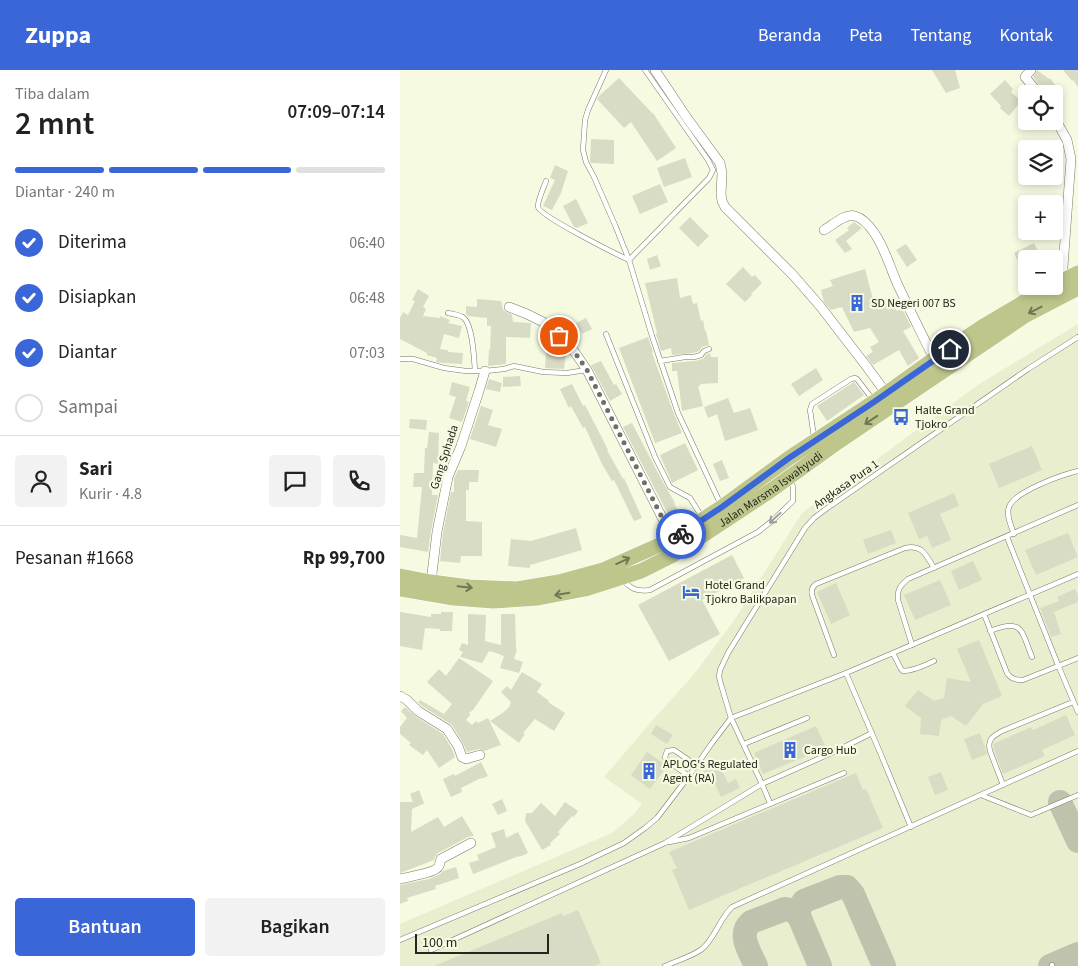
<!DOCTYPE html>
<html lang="id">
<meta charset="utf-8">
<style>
:root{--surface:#fff;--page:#f2f2f2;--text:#222;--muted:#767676;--line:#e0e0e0;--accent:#3b66d7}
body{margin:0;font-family:"Source Sans 3",sans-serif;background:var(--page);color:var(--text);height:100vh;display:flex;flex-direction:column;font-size:19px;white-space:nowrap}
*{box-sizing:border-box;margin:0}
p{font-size:16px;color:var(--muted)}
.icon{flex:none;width:28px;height:28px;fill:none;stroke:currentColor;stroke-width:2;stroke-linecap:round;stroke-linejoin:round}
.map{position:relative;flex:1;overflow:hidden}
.sheet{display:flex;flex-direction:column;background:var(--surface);width:400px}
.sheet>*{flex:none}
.tools{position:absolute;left:618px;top:15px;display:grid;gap:10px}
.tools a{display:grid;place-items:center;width:45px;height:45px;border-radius:5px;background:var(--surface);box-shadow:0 2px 8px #0003;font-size:25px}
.scale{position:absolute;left:15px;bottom:12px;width:134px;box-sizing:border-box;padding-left:5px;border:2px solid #24261d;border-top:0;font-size:14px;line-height:18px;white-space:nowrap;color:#24261d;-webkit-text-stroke:4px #f5fae1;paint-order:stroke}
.pin{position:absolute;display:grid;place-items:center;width:42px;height:42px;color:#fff;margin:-21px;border:2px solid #fff;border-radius:50%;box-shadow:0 1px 5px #0007}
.courier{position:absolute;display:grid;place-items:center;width:50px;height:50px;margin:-25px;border:4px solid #3b66d7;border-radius:50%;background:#fff;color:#222;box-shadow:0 1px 6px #0007}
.headline em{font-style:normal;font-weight:600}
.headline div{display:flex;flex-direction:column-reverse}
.headline{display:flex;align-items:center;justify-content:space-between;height:85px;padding:0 15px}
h1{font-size:32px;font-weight:600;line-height:38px}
.bar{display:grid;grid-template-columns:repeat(4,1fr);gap:8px 5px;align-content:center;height:60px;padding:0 15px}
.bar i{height:6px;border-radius:4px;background:var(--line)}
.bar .on{background:var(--accent)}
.bar p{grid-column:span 4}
.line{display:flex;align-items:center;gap:12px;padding:0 15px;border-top:1px solid var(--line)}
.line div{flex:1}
.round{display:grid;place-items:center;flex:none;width:52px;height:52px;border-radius:5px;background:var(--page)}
ol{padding:0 15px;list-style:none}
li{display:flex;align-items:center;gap:15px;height:55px}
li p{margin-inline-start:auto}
li .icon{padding:5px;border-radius:50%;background:var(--accent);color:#fff;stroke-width:4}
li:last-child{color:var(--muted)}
li i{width:28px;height:28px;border:2px solid var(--line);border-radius:50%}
.action{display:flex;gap:10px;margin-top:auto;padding:10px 15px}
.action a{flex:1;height:58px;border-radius:5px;background:var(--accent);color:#fff;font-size:20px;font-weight:600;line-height:58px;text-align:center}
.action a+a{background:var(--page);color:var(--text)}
header{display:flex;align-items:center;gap:30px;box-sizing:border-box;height:70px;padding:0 25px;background:var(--accent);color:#fff}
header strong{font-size:24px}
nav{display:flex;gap:28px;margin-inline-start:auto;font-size:18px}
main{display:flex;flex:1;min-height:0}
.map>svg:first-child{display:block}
.built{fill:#e9eece}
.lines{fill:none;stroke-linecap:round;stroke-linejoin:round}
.taxiway{stroke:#bfc3ae;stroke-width:24}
.building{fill:#d8dcc4}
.service-casing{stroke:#787c66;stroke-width:5.5}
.minor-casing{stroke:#787c66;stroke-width:10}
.trunk-casing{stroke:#fff;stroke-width:16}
.service{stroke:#fff;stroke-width:4.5}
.minor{stroke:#fff;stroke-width:9}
.trunk{stroke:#bec68b;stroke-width:15}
.oneway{stroke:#717654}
.oneway2{stroke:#9c9d99}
.done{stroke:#6d7062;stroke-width:5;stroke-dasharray:0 9}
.route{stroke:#3b66d7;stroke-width:6}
.labels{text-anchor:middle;stroke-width:4.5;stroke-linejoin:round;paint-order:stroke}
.poi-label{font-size:12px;fill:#24261d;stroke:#f5fae1;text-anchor:start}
.street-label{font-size:12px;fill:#24261d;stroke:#f5fae1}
</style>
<header>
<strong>Zuppa</strong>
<nav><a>Beranda</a><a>Peta</a><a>Tentang</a><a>Kontak</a></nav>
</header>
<main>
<section class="sheet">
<div class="headline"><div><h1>2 mnt</h1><p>Tiba dalam</p></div><em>07:09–07:14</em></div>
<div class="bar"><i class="on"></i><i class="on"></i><i class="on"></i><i></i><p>Diantar · 240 m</p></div>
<ol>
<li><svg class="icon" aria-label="check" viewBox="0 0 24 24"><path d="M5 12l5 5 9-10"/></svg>Diterima<p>06:40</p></li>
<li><svg class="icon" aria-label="check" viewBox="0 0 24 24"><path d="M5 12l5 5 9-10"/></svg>Disiapkan<p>06:48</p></li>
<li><svg class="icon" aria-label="check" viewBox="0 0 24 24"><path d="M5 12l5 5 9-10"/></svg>Diantar<p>07:03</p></li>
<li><i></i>Sampai</li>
</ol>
<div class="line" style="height:90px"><a class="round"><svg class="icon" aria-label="person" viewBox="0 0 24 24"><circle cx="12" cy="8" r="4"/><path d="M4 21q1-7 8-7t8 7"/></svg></a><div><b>Sari</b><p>Kurir · 4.8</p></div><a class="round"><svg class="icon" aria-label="chat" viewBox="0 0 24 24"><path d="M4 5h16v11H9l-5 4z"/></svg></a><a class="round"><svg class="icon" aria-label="phone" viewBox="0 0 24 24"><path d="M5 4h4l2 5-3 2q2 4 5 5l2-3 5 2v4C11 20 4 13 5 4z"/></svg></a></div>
<div class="line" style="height:65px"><div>Pesanan #1668</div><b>Rp 99,700</b></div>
<div class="action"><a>Bantuan</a><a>Bagikan</a></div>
</section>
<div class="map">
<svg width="678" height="896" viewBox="0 0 678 896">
<rect width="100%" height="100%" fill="#f5fae1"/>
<polygon class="built" points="678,254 678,896 0,896 0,854 212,763 233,745 242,734 204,707 252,651 295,603 335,549 402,443 473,392 578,315"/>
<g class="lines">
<g class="taxiway">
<polyline points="660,732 678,771"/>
<path d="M 399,846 C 399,839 400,836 404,831 L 440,817 L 447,817 L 453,824 L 484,896"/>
<path d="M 356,896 C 350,882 337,864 351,852 L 385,839 L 391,840 L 399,846 L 420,896"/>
<polyline points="650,896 678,884"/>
</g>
</g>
<g class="building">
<polygon points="532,0 555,0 560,18 546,23"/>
<polygon points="637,0 649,9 650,8 655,15 644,21 633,7"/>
<polygon points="663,0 678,0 678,17 673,10 672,11"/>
<polygon points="219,8 253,44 253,43 276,78 257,91 231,52 224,58 197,29 199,26"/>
<polygon points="605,10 613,19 611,22 621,31 609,46 600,38 601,36 590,24"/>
<polygon points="191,69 214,70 214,94 191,93 190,92"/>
<polygon points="285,88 292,107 264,117 257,98"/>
<polygon points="155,95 168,101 161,123 152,140 143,136 155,110 150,108"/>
<polygon points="260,114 268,132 240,144 232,126"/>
<polygon points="176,129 188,153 177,158 174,157 163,136"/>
<polygon points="290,147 309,166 298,177 279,158"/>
<polygon points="454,152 462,158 446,171 452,179 445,183 435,170 449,160 447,158"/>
<polygon points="634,173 642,189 626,189 626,207 614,183"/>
<polygon points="506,174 517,190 507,197 496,180"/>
<polygon points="257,185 261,196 250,200 247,189"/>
<polygon points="343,197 352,207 355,205 362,213 351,224 352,225 345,232 326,214"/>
<polygon points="465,199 475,237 487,228 497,241 502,238 511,257 503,261 519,288 508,296 499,280 473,295 466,286 473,282 470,277 479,272 470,258 454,262 442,237 431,240 424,232 421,220 433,216 430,210"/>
<polygon points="277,208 280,228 291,225 293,234 297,233 301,251 303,250 305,261 306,261 309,275 302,277 299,281 293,283 272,285 271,278 261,281 256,264 257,263 245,213"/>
<polygon points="18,219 29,226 23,237 26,239 23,246 40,248 40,246 50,250 48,253 62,256 59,268 44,264 40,279 48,280 48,282 63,283 62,294 44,293 36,292 37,288 27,285 27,283 0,269 0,248 3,242 8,245 15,231 12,230"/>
<polygon points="77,229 101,231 103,240 112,245 113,252 131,253 130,268 106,267 106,294 88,296 89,280 90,280 91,256 87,256 87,248 68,246 66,244 66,236 77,237"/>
<polygon points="186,248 192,259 182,264 176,253"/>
<polygon points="248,267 253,282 252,283 274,344 282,363 255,373 219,278"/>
<polygon points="146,282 166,284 164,299 145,298"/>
<polygon points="310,283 311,287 318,287 318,313 300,314 300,316 298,316 303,336 282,341 277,301 272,301 272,293 295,291 303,289 307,284"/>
<polygon points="201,291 214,315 216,314 222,324 210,331 191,295"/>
<polygon points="416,298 423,310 399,326 391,314"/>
<polygon points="120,306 121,316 103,317 103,307"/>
<polygon points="89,309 102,313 100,322 86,319"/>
<polygon points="52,312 70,317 66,331 69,332 62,352 49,348 56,327 49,325"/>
<polygon points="454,312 464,325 427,351 417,336"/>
<polygon points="172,314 183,336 185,335 200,364 208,380 207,380 223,409 224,408 242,448 234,451 214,410 212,411 202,394 185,357 183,358 171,336 169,338 160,319"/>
<polygon points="328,328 334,343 350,338 358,360 325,371 317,344 308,348 304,337"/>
<polygon points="81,336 93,340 88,355 102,359 96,377 70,369"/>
<polygon points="10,349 27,350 26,360 9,358"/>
<polygon points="232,353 259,405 275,433 274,433 282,449 273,454 223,357"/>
<polygon points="29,362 39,363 38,394 33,393 32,425 38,425 31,461 28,482 0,477 0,465 17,468 22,417 13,417 14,403 24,403 25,378 27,378"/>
<polygon points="285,373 298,400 272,413 260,385"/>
<polygon points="632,376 642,400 599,418 589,394"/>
<polygon points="322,390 329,408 320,411 313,394"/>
<polygon points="58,400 79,400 78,412 69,412 69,420 66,420 66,451 82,452 82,486 61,486 60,493 40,491 43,463 51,422 54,422 54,409"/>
<polygon points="554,423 559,436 540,444 551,470 532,478 527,466 519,469 508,443"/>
<polygon points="176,458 182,480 130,495 130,498 108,496 111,469 131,471"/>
<polygon points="491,460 496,473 468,484 463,470"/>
<polygon points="668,463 678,487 636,505 625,480"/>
<polygon points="332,485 344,508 302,530 320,564 269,591 238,535"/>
<polygon points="573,491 582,510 559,520 551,501"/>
<polygon points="540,510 551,535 515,550 504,525"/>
<polygon points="436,513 450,545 431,554 417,522"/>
<polygon points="675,519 678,525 678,532 654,542 661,564 651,567 640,538 659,531 657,527"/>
<polygon points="0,542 31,547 31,544 41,544 41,542 53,542 52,561 40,561 40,559 25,558 22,580 0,576"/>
<polygon points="68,544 86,545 85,571 101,575 101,544 115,544 116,579 117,579 114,589 123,592 119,603 100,598 104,586 96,583 89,581 82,593 60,587 63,582 59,580 62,573 68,575"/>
<polygon points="579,570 602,626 583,634 566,656 551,646 541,650 539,666 520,664 521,648 505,636 518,620 534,631 544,628 547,608 571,612 557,579"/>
<polygon points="59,588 93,611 73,640 69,643 70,645 66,650 72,655 76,651 78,653 88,648 101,675 84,681 79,679 67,682 63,673 52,655 22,636 18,632 20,630 44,644 52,634 27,612 39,599 46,606"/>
<polygon points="122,602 142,614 137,622 149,631 148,632 165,643 154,661 135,649 123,663 125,664 119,673 90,651 104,642 109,637 111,632 101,622 107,616 111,620"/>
<polygon points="5,637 15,646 43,664 52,679 55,687 39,698 27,680 23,685 9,675 11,673 0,664 0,657 7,648 1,641"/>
<polygon points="666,645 675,665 642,680 645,686 603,704 594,680 593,674 631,657 633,660"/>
<polygon points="256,655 273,665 267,674 251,664"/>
<polygon points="416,656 426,678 363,704 354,683"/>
<polygon points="580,663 587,684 572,690 564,669"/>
<polygon points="247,682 267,696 250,719 231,705"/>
<polygon points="81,692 88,706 81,709 81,708 61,718 62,722 51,727 43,709 54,704 55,706"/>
<polygon points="319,694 328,713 336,709 340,718 321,727 313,710 304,715 299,704"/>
<polygon points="541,702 548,720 535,725 528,707"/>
<polygon points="456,703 463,720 466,719 483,758 289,840 272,800 277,798 269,782"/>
<polygon points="19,720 24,733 25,733 12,739 11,762 38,747 44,757 62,746 74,766 68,767 38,783 35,787 34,790 0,803 0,732 13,732 10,724"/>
<polygon points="102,729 107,741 98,745 92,734"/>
<polygon points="165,732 178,741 174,747 172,746 158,762 160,764 150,773 151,775 142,780 125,751 126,743 132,743 141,733 155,746"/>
<polygon points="104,759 106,768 118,762 128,783 119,787 119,786 73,804 69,793 79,790 77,785 96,777 91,763"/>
<polygon points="56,797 59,808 35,816 36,819 7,828 8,831 0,834 0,815 29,809 40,804 43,801"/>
<polygon points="178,840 201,893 195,896 34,896 162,843 163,846"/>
</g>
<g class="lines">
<g class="service-casing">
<g id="service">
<polyline points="206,0 188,40 185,50 183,80 186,92 194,107 215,155 229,190 252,266 278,343 321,435"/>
<path d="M 146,111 C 144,117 137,132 138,137 C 140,146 216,184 229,190"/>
<polyline points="229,190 309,108 313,100 308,90 245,0"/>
<path d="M 48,243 C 53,244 61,245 64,248 C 73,257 74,288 75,301"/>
<polyline points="206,264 255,387 270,417 290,428 302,447"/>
<polyline points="0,289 13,289 44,298 66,301 85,301 104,299 114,296 143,302 167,303 186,300"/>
<polyline points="260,291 285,287 294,287 301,285 304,281 309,279"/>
<polyline points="414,367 410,340 412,334 451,309 455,308 457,309 473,330"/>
<path d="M 614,464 C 611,456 606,445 609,437 C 615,421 662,405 678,401"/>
<polyline points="607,467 658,595 678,642"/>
<path d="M 222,509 C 231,519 237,522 250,520 L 358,462 L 372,451 L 393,431 L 393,417 L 391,411"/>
<path d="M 584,544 L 607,603 C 611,609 616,610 623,610 L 678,588"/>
<path d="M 590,561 C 623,548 621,560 632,587"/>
<path d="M 512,575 L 498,530 C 497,519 500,516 508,509 L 678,435"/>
<path d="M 493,583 L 501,599 L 503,601 C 514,601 525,595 534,591"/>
<path d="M 434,585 L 412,525 C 411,520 412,517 416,514 L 505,478 C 522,474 526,485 534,498"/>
<polyline points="446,603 479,680 511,757"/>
<polyline points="344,674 407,648"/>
<polyline points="289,706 266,690 265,687 267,681 274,680 296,695"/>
<path d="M 603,715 L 590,681 C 587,669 593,666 602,661 L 673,632"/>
<polyline points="581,725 631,745 678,725"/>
<polyline points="370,733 362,714 436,681 472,663"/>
<polyline points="269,772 289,768 444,703"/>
<polyline points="0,870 180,794 224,773 245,758 257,748 289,706 312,673 331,648 446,603 678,504"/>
<polyline points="31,880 265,773 362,714 331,648 322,618 319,607 320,600 328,583 405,458 414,448 426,439 628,299 678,267"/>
<polyline points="652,895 652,896"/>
<path d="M 265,896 C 276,891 293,886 302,879 C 314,870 320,848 332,837 L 678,681"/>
</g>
</g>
<g class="minor-casing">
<g id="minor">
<polyline points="255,0 287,48 320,93 322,103 321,124 322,131 325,137 393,205 420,236 467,297 486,323"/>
<polyline points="631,0 625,7 639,24"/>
<polyline points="654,47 667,70 671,89 662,210"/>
<path d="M 424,160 C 433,155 445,143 455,146 C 463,148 471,158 475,164 C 485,179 490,197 497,213 C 509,239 522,264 534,289"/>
<polyline points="109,237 127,244 143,252 169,274 187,300 273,469"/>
<polyline points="31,512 37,462 48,407 61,376 79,321 85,301"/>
<polyline points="0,626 7,630 18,641 47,659 58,676 62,687 66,689 80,685"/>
<path d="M 0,809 C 7,807 36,803 39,796 C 40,794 40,791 41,789 L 71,773"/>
</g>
</g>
<g class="trunk-casing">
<g id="trunk">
<polyline points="654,215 678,203"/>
<polyline points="0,506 31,512 69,517 117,519 159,512 203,500 273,469 322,437 389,388 474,332 534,289 582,257 651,216"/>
<path id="s1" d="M 0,519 L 54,528 L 93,531 L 138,528 L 185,519 L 241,501 L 273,485 L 370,421 L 438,372 L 626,245 L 678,218"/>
</g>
</g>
<use href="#service" class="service"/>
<use href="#minor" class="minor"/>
<use href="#trunk" class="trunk"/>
</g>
<defs><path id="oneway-shaft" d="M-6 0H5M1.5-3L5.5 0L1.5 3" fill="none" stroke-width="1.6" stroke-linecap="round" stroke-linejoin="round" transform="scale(1.25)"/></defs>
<g class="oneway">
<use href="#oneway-shaft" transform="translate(635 240) rotate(153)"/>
<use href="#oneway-shaft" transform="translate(471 350) rotate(146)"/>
<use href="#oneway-shaft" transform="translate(223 491) rotate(-25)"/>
<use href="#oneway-shaft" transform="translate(65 517) rotate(6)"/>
<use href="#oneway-shaft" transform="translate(162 524) rotate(170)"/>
</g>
<use class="oneway2" href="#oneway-shaft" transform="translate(375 448) rotate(137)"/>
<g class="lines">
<polyline class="done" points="159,266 169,274 187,300 273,469 281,464"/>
<polyline class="route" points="281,464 322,437 389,388 474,332 550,279"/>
</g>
<defs>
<g id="building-bare" transform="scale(1.35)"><path d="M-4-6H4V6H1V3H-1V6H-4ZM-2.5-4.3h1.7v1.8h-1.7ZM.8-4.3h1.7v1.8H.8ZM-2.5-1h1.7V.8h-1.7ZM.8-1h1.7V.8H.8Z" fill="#3b66d7" stroke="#f5fae1" stroke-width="2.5" paint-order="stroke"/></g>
<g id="bus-bare" transform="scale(1.35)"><path d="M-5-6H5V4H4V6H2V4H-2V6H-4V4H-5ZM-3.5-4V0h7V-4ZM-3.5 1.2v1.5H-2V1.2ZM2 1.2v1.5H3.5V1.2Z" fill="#3b66d7" stroke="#f5fae1" stroke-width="2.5" paint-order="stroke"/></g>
<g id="hotel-bare" transform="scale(1.35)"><path d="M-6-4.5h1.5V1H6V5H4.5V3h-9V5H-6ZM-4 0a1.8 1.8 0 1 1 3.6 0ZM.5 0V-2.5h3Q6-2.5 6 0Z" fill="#3b66d7" stroke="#f5fae1" stroke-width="2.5" paint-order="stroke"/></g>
</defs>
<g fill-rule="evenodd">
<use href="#building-bare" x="457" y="233"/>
<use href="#bus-bare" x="501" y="347"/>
<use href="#hotel-bare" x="291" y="522"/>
<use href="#building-bare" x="390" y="680"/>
<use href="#building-bare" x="249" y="701"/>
</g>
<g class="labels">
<g class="poi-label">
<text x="471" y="237">SD Negeri 007 BS</text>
<text x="515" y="344">Halte Grand<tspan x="515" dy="14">Tjokro</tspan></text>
<text x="305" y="519">Hotel Grand<tspan x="305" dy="14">Tjokro Balikpapan</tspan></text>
<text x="404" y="684">Cargo Hub</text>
<text x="263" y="698">APLOG's Regulated<tspan x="263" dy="14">Agent (RA)</tspan></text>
</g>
<g class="street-label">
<text transform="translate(44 387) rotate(-72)" y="4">Gang Sphada</text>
<text transform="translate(446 414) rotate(-35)" y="4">Angkasa Pura 1</text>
<text dy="4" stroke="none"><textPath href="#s1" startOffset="399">Jalan Marsma Iswahyudi</textPath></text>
</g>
</g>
</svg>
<div class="tools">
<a><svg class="icon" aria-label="locate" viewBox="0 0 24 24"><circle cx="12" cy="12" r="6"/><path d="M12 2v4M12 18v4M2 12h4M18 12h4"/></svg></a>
<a><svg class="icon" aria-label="layers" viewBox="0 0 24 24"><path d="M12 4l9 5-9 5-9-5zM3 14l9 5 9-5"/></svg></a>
<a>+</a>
<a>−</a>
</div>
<div class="scale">100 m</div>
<div class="pin" style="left:159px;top:266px;background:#ea580c"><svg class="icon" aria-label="bag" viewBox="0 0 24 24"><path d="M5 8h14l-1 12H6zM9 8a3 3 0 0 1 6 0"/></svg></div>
<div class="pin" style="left:550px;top:279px;background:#1f2937"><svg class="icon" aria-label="home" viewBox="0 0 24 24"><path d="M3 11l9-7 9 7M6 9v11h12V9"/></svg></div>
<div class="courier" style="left:281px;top:464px"><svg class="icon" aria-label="bike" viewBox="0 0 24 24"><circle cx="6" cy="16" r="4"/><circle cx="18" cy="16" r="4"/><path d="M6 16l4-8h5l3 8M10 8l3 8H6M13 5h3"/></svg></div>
</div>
</main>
